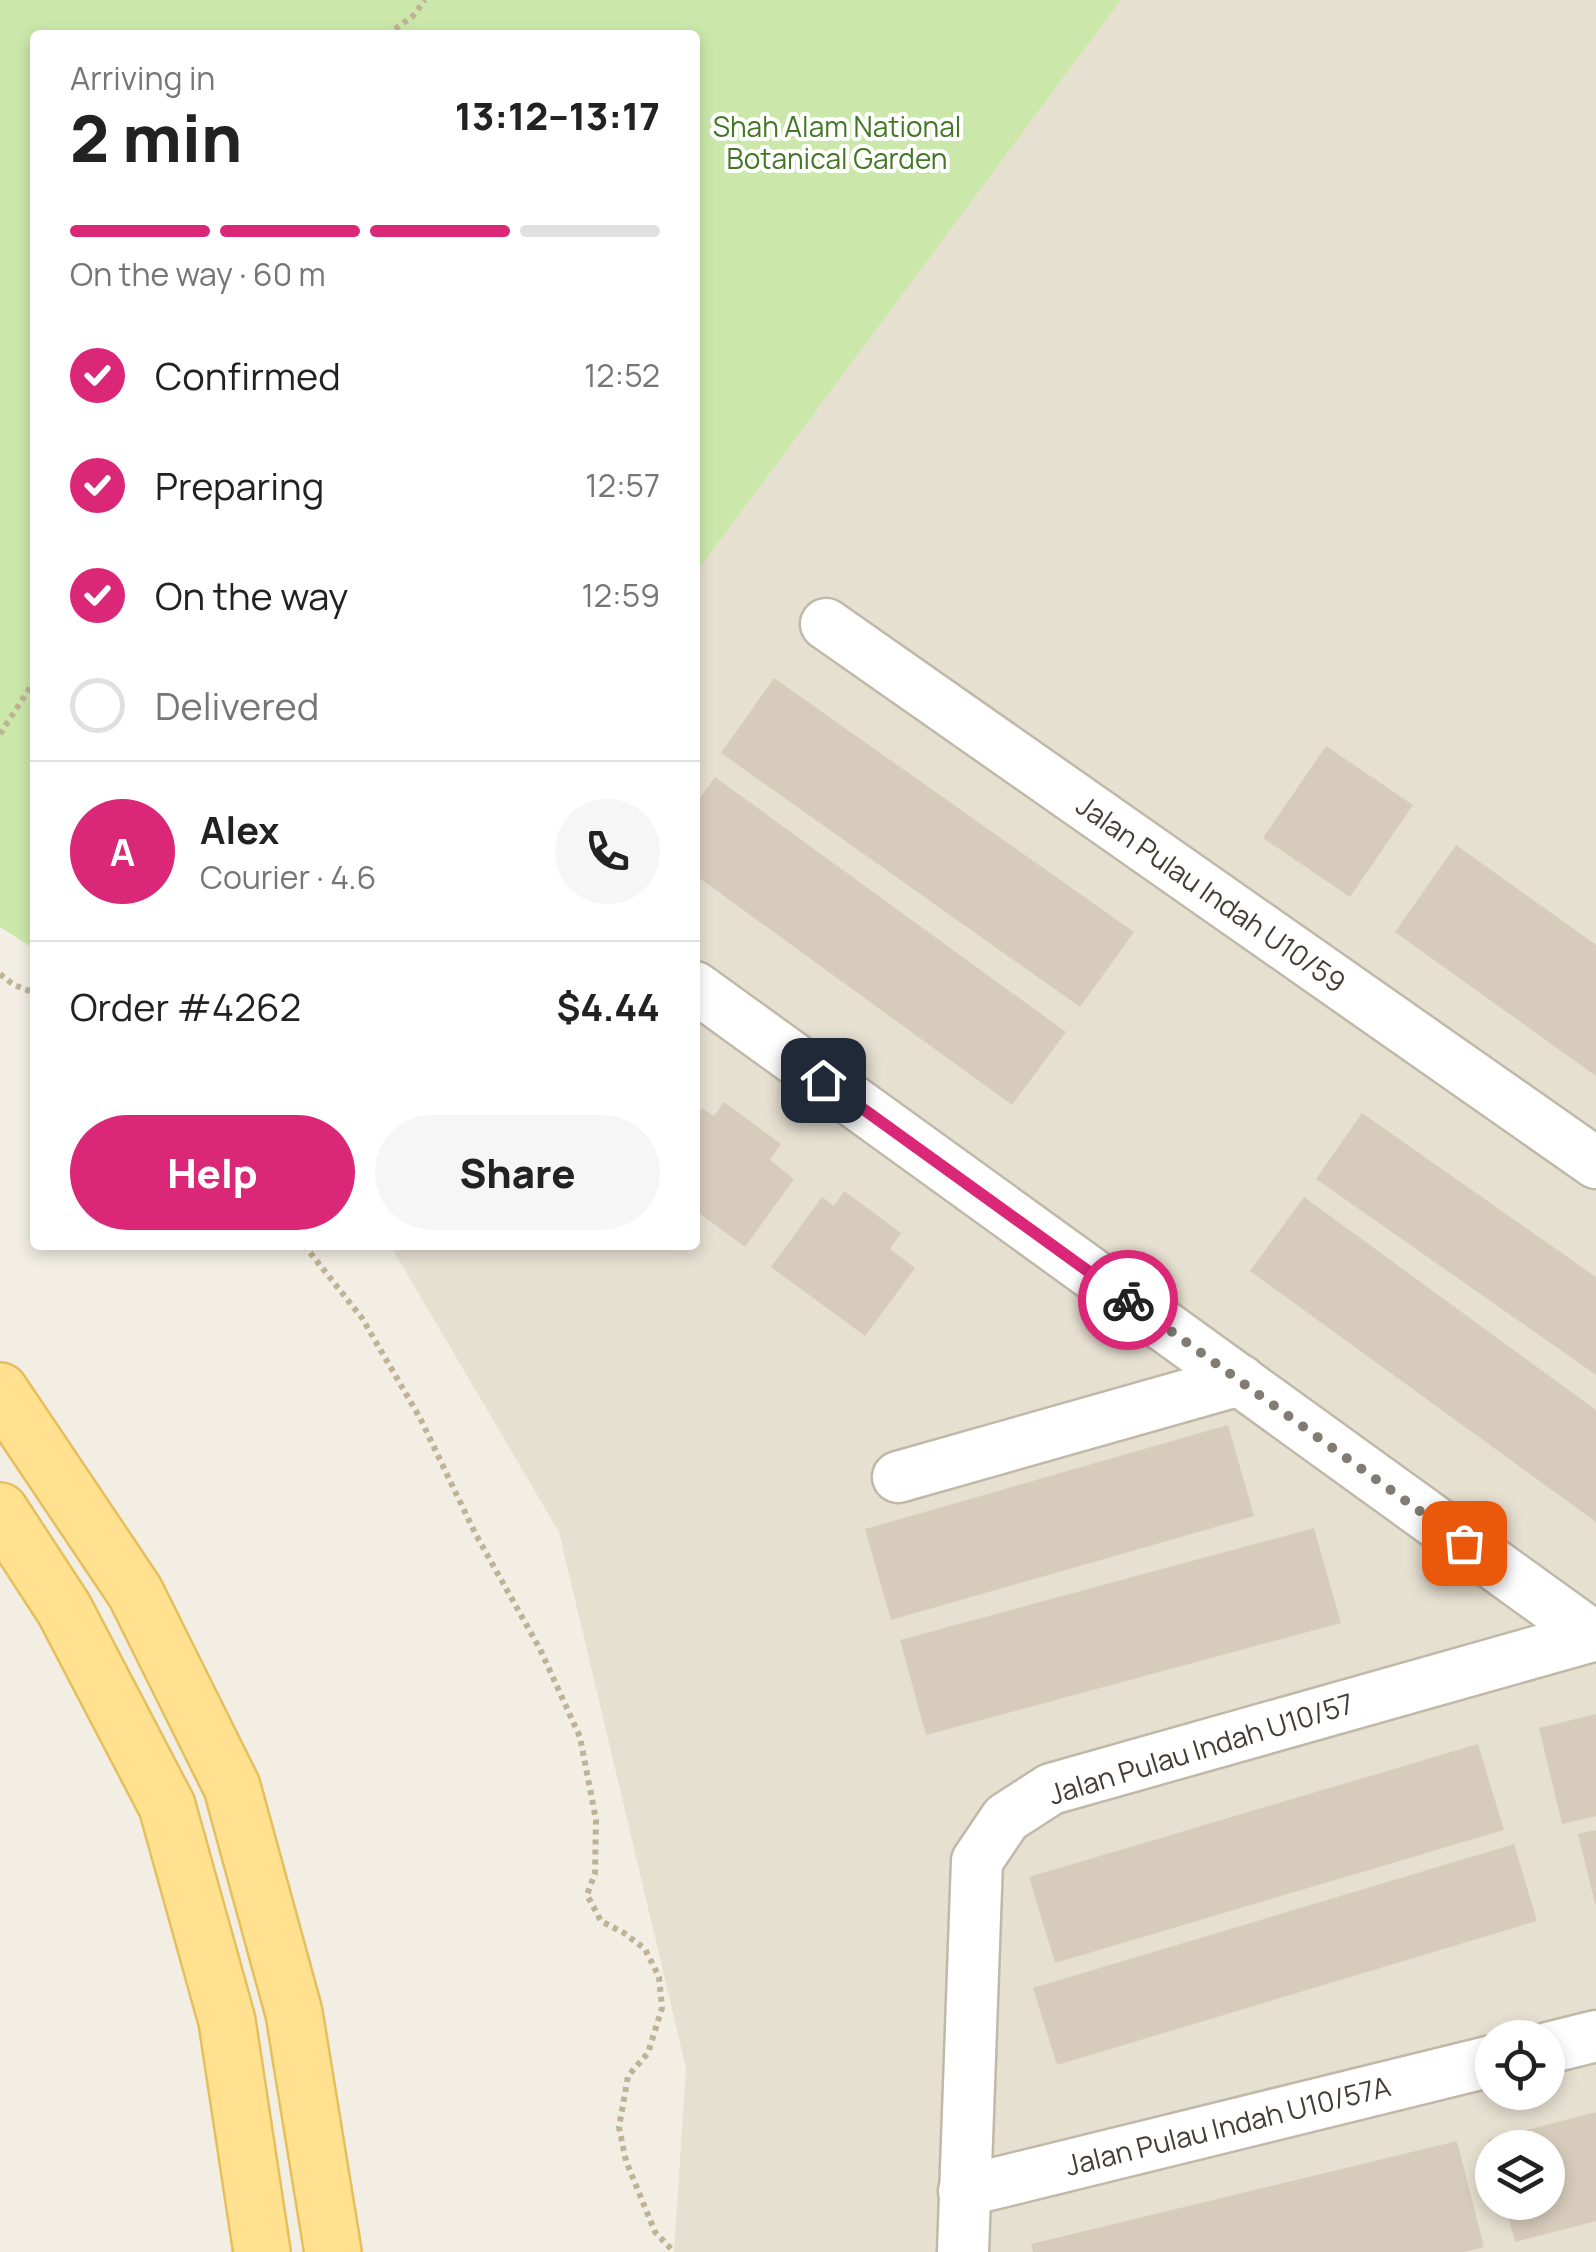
<!DOCTYPE html>
<meta charset="utf-8">
<style>
:root{--surface:#fff;--page:#f6f6f6;--text:#222;--muted:#767676;--line:#e0e0e0;--accent:#db2777}
body{margin:0;font-family:Manrope,sans-serif;background:var(--page);color:var(--text);height:100vh;display:flex;flex-direction:column;font-size:38px;white-space:nowrap}
*{box-sizing:border-box;margin:0}
p{font-size:32px;color:var(--muted)}
.icon{flex:none;width:55px;height:55px;fill:none;stroke:currentColor;stroke-width:2;stroke-linecap:round;stroke-linejoin:round}
.map{position:relative;flex:1;overflow:hidden}
.sheet{position:absolute;left:30px;top:30px;width:670px;height:1220px;display:flex;flex-direction:column;background:var(--surface);border-radius:10px;box-shadow:0 5px 15px #0003}
.sheet>*{flex:none}
.controls{position:absolute;left:1475px;top:2020px;display:grid;gap:20px}
.controls a{display:grid;place-items:center;width:90px;height:90px;border-radius:50%;background:var(--surface);box-shadow:0 5px 15px #0003;font-size:50px}
.pin{position:absolute;display:grid;place-items:center;width:85px;height:85px;color:#fff;margin:-42px;border-radius:20px;box-shadow:0 5px 15px #0006}
.courier{position:absolute;display:grid;place-items:center;width:100px;height:100px;margin:-50px;border:8px solid #db2777;border-radius:50%;background:#fff;color:#222;box-shadow:0 2px 12px #0007}
.overview em{font-style:normal;font-weight:800}
.overview div{display:flex;flex-direction:column-reverse}
.overview{display:flex;align-items:center;justify-content:space-between;height:170px;padding:0 40px}
h1{font-size:65px;font-weight:800;line-height:75px}
.bar{display:grid;grid-template-columns:repeat(4,1fr);gap:15px 10px;align-content:center;height:120px;padding:0 40px}
.bar i{height:12px;border-radius:8px;background:var(--line)}
.bar .on{background:var(--accent)}
.bar p{grid-column:span 4}
.line{display:flex;align-items:center;gap:25px;padding:0 40px;border-top:2px solid var(--line)}
.line div{flex:1}
.round{display:grid;place-items:center;flex:none;width:105px;height:105px;border-radius:52px;background:var(--page)}
ol{padding:0 40px;list-style:none}
li{display:flex;align-items:center;gap:30px;height:110px}
li p{margin-inline-start:auto}
li .icon{padding:10px;border-radius:50%;background:var(--accent);color:#fff;stroke-width:4}
li:last-child{color:var(--muted)}
li i{width:55px;height:55px;border:5px solid var(--line);border-radius:50%}
.button{display:flex;gap:20px;margin-top:auto;padding:20px 40px}
.button a{flex:1;height:115px;border-radius:60px;background:var(--accent);color:#fff;font-size:40px;font-weight:800;line-height:115px;text-align:center}
.button a+a{background:var(--page);color:var(--text)}
.map>svg:first-child{display:block}
.residential{fill:#e6e0d1;fill-rule:evenodd}
.green{fill:#cbe8aa}
.building{fill:#d7ccbb}
.lines{fill:none;stroke-linecap:round;stroke-linejoin:round}
.minor-casing{stroke:#c0b8a8;stroke-width:55}
.major-casing{stroke:#e6bf5d;stroke-width:60}
.path{stroke:#c0b296;stroke-width:6;stroke-dasharray:5 5;stroke-linecap:butt}
.minor{stroke:#fff;stroke-width:50}
.major{stroke:#ffe18f;stroke-width:55}
.done{stroke:#817b71;stroke-width:10;stroke-dasharray:0 18}
.route{stroke:#db2777;stroke-width:12}
.labels{text-anchor:middle;stroke-width:8;stroke-linejoin:round;paint-order:stroke}
.park-label{font-size:28px;fill:#437625;stroke:#fff}
.street-label{font-size:28px;fill:#443d33;stroke:#fff}
</style>
<div class="map">
<svg width="1596" height="2252" viewBox="0 0 1596 2252">
<rect width="100%" height="100%" fill="#f2eee3"/>
<path class="residential" d="M 1121,0 L 1596,0 L 1596,2252 L 674,2252 L 686,2068 L 559,1532 L 390,1245 L 695,1245 L 695,574 ZM 1492,2038 L 1548,2038 L 1548,2092 L 1492,2092 ZM 1492,2148 L 1548,2148 L 1548,2202 L 1492,2202 Z"/>
<polygon class="green" points="0,0 1121,0 695,574 695,35 35,35 35,949 0,927"/>
<g class="building">
<polygon points="774,678 1134,932 1080,1007 721,753"/>
<polygon points="1326,746 1413,805 1350,897 1263,838"/>
<polygon points="715,777 1066,1032 1012,1105 695,875 695,805"/>
<polygon points="1456,845 1596,945 1596,1076 1395,932"/>
<polygon points="724,1102 781,1144 770,1160 794,1179 745,1247 695,1210 695,1117 702,1108 714,1116"/>
<polygon points="1362,1113 1596,1277 1596,1375 1316,1179"/>
<polygon points="844,1191 901,1233 890,1249 915,1268 865,1336 771,1267 822,1197 834,1206"/>
<polygon points="1304,1197 1596,1410 1596,1522 1250,1271"/>
<polygon points="1228,1425 1254,1516 891,1620 865,1529"/>
<polygon points="1314,1528 1341,1623 926,1735 900,1640"/>
<polygon points="1596,1714 1596,1816 1562,1824 1539,1728"/>
<polygon points="1478,1744 1504,1830 1055,1963 1029,1877"/>
<polygon points="1596,1830 1596,1904 1595,1904 1578,1834"/>
<polygon points="1514,1844 1537,1921 1057,2065 1033,1988"/>
<polygon points="1596,2112 1596,2221 1515,2242 1504,2202 1548,2202 1548,2148 1490,2148 1488,2140"/>
<polygon points="1457,2141 1484,2247 1464,2252 1033,2252 1031,2244"/>
</g>
<g class="lines">
<g class="minor-casing">
<g id="minor">
<polyline points="826,624 1596,1163"/>
<polyline points="695,987 1593,1636"/>
<polyline points="898,1477 1240,1380"/>
<polyline points="1548,2048 1596,2036"/>
<polyline points="964,2191 1492,2061"/>
<polyline points="963,2252 977,1861 1006,1818 1051,1789 1596,1635"/>
</g>
</g>
<g class="major-casing">
<g id="major">
<polyline points="0,1391 135,1592 232,1787 294,2013 333,2252"/>
<polyline points="0,1511 64,1609 167,1806 227,2021 262,2252"/>
</g>
</g>
<g class="path">
<polyline points="387,35 413,16 425,0"/>
<polyline points="0,734 35,680"/>
<polyline points="0,974 14,985 35,993"/>
<polyline points="304,1245 362,1318 420,1418 475,1533 540,1649 580,1737 596,1820 595,1873 587,1895 601,1921 624,1933 645,1949 659,1977 662,2008 648,2053 628,2076 619,2127 626,2161 655,2232 674,2252"/>
</g>
<use href="#minor" class="minor"/>
<use href="#major" class="major"/>
</g>
<g class="lines">
<polyline class="done" points="1128,1300 1464,1543"/>
<polyline class="route" points="823,1080 1128,1300"/>
</g>
<g class="labels">
<g class="park-label">
<text x="837" y="137">Shah Alam National<tspan x="837" dy="32">Botanical Garden</tspan></text>
</g>
<g class="street-label">
<text transform="translate(1211 894) rotate(35)" y="10">Jalan Pulau Indah U10/59</text>
<text transform="translate(1201 1749) rotate(-17)" y="10">Jalan Pulau Indah U10/57</text>
<text transform="translate(1228 2126) rotate(-14)" y="10">Jalan Pulau Indah U10/57A</text>
</g>
</g>
</svg>
<div class="controls">
<a><svg class="icon" aria-label="locate" viewBox="0 0 24 24"><circle cx="12" cy="12" r="6"/><path d="M12 2v4M12 18v4M2 12h4M18 12h4"/></svg></a>
<a><svg class="icon" aria-label="layers" viewBox="0 0 24 24"><path d="M12 4l9 5-9 5-9-5zM3 14l9 5 9-5"/></svg></a>
</div>
<div class="pin" style="left:1464px;top:1543px;background:#ea580c"><svg class="icon" aria-label="bag" viewBox="0 0 24 24"><path d="M5 8h14l-1 12H6zM9 8a3 3 0 0 1 6 0"/></svg></div>
<div class="pin" style="left:823px;top:1080px;background:#1f2937"><svg class="icon" aria-label="home" viewBox="0 0 24 24"><path d="M3 11l9-7 9 7M6 9v11h12V9"/></svg></div>
<div class="courier" style="left:1128px;top:1300px"><svg class="icon" aria-label="bike" viewBox="0 0 24 24"><circle cx="6" cy="16" r="4"/><circle cx="18" cy="16" r="4"/><path d="M6 16l4-8h5l3 8M10 8l3 8H6M13 5h3"/></svg></div>
<section class="sheet">
<div class="overview"><div><h1>2 min</h1><p>Arriving in</p></div><em>13:12–13:17</em></div>
<div class="bar"><i class="on"></i><i class="on"></i><i class="on"></i><i></i><p>On the way · 60 m</p></div>
<ol>
<li><svg class="icon" aria-label="check" viewBox="0 0 24 24"><path d="M5 12l5 5 9-10"/></svg>Confirmed<p>12:52</p></li>
<li><svg class="icon" aria-label="check" viewBox="0 0 24 24"><path d="M5 12l5 5 9-10"/></svg>Preparing<p>12:57</p></li>
<li><svg class="icon" aria-label="check" viewBox="0 0 24 24"><path d="M5 12l5 5 9-10"/></svg>On the way<p>12:59</p></li>
<li><i></i>Delivered</li>
</ol>
<div class="line" style="height:180px"><b class="round" style="background:var(--accent);color:#fff">A</b><div><b>Alex</b><p>Courier · 4.6</p></div><a class="round"><svg class="icon" aria-label="phone" viewBox="0 0 24 24"><path d="M5 4h4l2 5-3 2q2 4 5 5l2-3 5 2v4C11 20 4 13 5 4z"/></svg></a></div>
<div class="line" style="height:130px"><div>Order #4262</div><b>$4.44</b></div>
<div class="button"><a>Help</a><a>Share</a></div>
</section>
</div>
